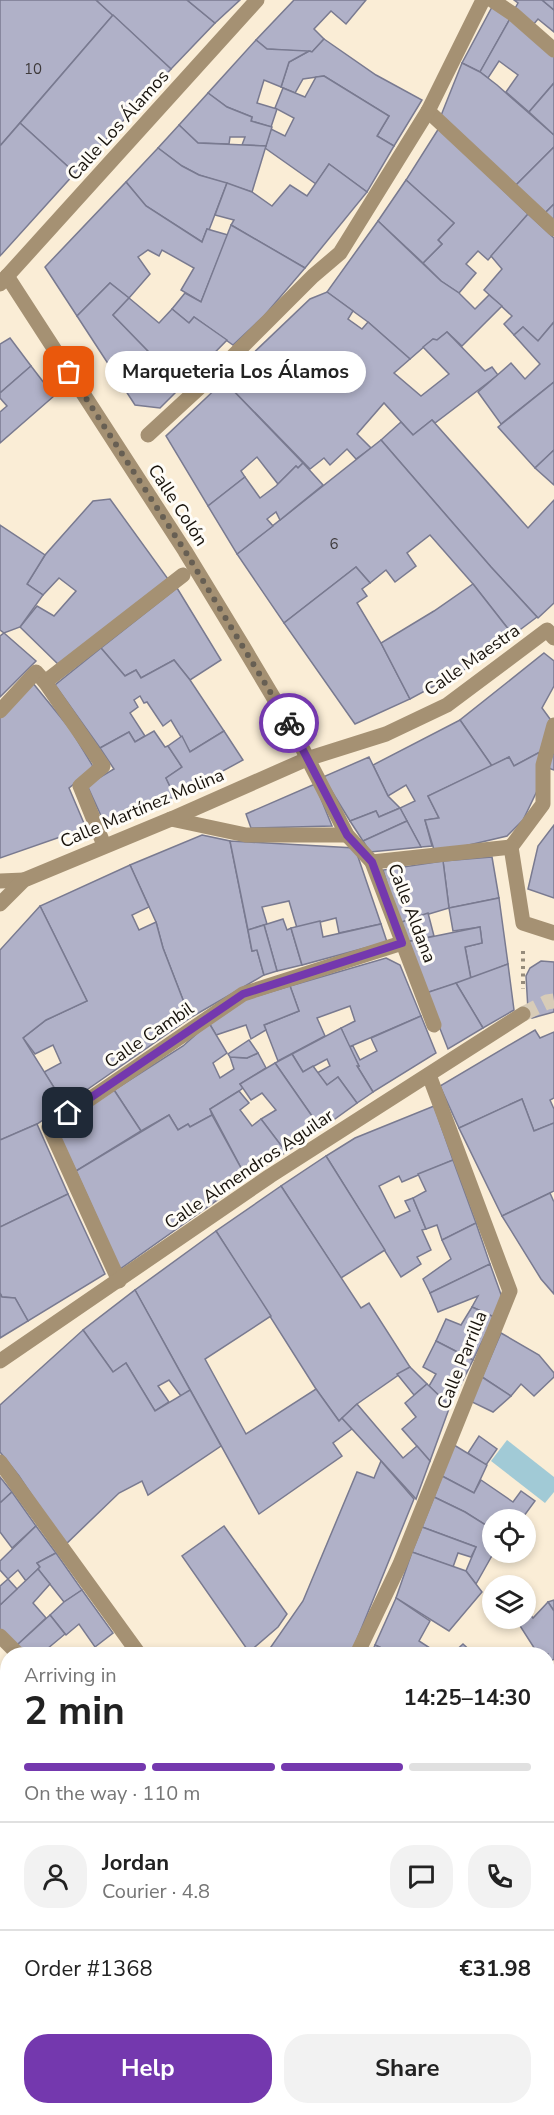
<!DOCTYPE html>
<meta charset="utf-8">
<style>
:root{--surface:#fff;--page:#f2f2f2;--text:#222;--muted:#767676;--line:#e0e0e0;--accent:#7438ae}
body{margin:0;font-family:"Nunito Sans",sans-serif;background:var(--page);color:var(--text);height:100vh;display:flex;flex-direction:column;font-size:22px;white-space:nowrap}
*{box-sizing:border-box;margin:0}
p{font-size:20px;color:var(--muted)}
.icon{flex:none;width:33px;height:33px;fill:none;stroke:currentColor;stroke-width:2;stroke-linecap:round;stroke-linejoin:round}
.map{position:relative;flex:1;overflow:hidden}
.drawer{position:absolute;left:0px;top:1647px;width:555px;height:468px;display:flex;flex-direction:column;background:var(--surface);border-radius:24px 24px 0 0;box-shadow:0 3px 9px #0003}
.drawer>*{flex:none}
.fabs{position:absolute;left:482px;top:1509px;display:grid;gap:12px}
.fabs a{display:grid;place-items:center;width:54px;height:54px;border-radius:50%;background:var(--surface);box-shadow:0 3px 9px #0003;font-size:30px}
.pin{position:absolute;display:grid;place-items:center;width:51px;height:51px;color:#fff;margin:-26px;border-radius:12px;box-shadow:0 3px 9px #0006}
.courier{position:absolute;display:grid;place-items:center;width:60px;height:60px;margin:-30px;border:4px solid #7438ae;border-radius:50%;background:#fff;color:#222;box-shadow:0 2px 8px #0007}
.bubble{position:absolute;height:42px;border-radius:21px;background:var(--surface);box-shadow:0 3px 9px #0003;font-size:20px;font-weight:700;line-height:42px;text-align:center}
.head em{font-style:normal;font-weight:700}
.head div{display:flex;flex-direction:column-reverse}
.head{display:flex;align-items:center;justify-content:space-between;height:102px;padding:0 24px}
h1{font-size:39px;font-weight:700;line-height:45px}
.bar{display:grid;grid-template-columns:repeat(4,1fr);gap:9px 6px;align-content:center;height:72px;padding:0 24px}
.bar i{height:8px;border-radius:4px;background:var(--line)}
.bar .on{background:var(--accent)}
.bar p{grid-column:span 4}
.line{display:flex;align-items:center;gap:15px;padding:0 24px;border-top:2px solid var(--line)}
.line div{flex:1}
.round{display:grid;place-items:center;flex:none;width:63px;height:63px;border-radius:24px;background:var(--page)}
.action{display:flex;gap:12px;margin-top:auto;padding:12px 24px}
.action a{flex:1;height:69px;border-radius:24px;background:var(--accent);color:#fff;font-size:24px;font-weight:700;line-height:69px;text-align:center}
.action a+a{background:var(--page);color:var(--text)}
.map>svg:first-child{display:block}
.water{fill:#a1cad6}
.building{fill:#b0b1c8;stroke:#797a90;stroke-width:1.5}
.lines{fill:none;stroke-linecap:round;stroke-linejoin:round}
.minor-tunnel{stroke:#d8ccb8;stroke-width:15;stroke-dasharray:15 8;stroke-linecap:butt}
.path{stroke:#958b7b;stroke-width:4;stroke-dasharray:3 4.5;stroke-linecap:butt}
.pedestrian{stroke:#a59173;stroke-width:15}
.minor{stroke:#a59173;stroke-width:15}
.secondary{stroke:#806436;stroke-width:15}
.done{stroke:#675f53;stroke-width:6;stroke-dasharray:0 10.8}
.route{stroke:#7438ae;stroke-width:8}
.labels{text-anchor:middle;stroke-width:6;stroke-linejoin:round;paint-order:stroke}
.number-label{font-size:15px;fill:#3e3a3b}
.street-label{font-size:18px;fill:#18130c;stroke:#fefcf7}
</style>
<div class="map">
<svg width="554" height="2115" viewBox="0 0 554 2115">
<rect width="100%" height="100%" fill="#faedd6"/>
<polygon class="water" points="507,1440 554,1477 554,1492 545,1503 491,1461"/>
<g class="building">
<polygon points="0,0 96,0 113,15 0,146"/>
<polygon points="96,0 187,0 215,23 171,69"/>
<polygon points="187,0 240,0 215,23"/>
<polygon points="294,0 366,0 346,24 331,11 314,29 324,39 312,52 267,49 256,40"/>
<polygon points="514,0 542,0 554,10 554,32 538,19 533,25 514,10 518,3"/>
<polygon points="542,0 554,0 554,10"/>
<polygon points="492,7 511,17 480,72 462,63"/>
<polygon points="113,15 171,69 75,173 20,123"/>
<polygon points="511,17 554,55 554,83 529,112 506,92 518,75 499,61 488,78 480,72"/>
<polygon points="324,39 376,75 422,100 394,146 377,136 389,116 324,76 303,79 295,93 281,87 289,62 309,51 312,52"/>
<polygon points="256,40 267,49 309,51 289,62 281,87 264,80 257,103 277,109 271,127 251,121 252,117 227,107 208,93"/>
<polygon points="462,63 480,72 497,85 554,135 554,147 514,187 440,118"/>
<polygon points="324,76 389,116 377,136 394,146 367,192 329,164 316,184 265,148 271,129 285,136 294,118 275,108 283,88 305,97 316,77"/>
<polygon points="554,83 554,135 529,112"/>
<polygon points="208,93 227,107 252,117 251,121 272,127 266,146 242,145 245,137 230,137 229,144 198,143 179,125"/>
<polygon points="20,123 75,173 0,256 0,146"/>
<polygon points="179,125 198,143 266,146 252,192 199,175 182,166 158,148"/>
<polygon points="439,128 528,214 488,260 478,251 466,264 476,273 459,293 441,281 423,263 442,244 438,240 454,223 406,180"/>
<polygon points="554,147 554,204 543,215 514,187"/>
<polygon points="158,148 182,166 199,175 227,183 209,230 207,229 202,242 146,206 126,182"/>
<polygon points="329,164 367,192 305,268 231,225 234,220 215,215 227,183 252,192 272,206 290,185 307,196"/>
<polygon points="406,180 454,223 438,240 442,244 423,263 378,221"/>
<polygon points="126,182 146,206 202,242 207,229 228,235 201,302 181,290 194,268 162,250 159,256 148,250 138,257 150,274 129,298 110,283 77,316 45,267"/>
<polygon points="554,204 554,224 543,215"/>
<polygon points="528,214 554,238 554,322 538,341 523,327 514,335 504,324 512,316 484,290 502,269 491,256"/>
<polygon points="378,221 441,281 459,293 475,309 489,295 502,306 462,346 447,332 437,340 433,339 410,359 368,322 327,292"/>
<polygon points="231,225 305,268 264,316 233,345 194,317 189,323 172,309 185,293 201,302"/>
<polygon points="110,283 129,298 113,315 182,386 160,408 135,405 77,316"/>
<polygon points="327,292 353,311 348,319 362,329 368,322 410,359 394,373 421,396 449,374 423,347 433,339 437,340 447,332 485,371 492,367 498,375 435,423 432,420 413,435 384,403 357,434 371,448 356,459 347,449 330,465 324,458 310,469 224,381 310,299"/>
<polygon points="129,298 159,323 172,309 189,323 194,317 227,340 182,386 113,315"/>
<polygon points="554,322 554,382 501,424 478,392 511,363 525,379 540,364 514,335 523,327 538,341"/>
<polygon points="10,338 31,366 0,393 0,344"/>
<polygon points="31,366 54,396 0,443 0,412 7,406 0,398 0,393"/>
<polygon points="224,381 303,463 298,468 296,466 278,484 257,457 241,471 245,477 208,506 166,436"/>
<polygon points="554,382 554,450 535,468 498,427"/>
<polygon points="432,420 528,528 554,500 554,603 538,618 491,567 381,440 401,422 413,435"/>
<polygon points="381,440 491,567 537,617 513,635 473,584 430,535 407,553 416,566 395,582 386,570 370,583 356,567 284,623 237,554"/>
<polygon points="554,450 554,485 535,468"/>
<polygon points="303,463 323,485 280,520 276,512 267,519 273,526 237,554 208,506 245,477 260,498 276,486 296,466 298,468"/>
<polygon points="110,499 168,579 60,666 20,627 37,606 54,616 76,591 59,578 43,595 27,584 45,555 93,501"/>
<polygon points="0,525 45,555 27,584 43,595 20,627 4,633 0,630"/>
<polygon points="356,567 370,583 362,589 367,596 357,603 381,643 410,699 355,724 284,623"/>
<polygon points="473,584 513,635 471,666 410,699 381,643 434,611"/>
<polygon points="177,588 221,660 190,680 174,660 141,678 136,670 125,676 101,648"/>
<polygon points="4,633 36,661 0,697 0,636"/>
<polygon points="101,648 125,676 136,670 141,678 174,660 190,680 224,731 190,752 171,720 163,726 147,702 144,703 140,696 134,700 138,707 130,713 145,736 135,742 129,732 100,748 55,685"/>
<polygon points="544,653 554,661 554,686 542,708 550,719 540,752 514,766 509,757 492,766 460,720"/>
<polygon points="32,682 71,730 94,768 69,788 86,828 0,858 0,716"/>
<polygon points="460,720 492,766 428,796 439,818 425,820 432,846 421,847 400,808 415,801 406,785 388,796 373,765"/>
<polygon points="154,731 165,747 168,746 182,767 166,778 175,797 103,820 87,785 114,769 100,748 129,732 135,742"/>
<polygon points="224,731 243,760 175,797 166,778 182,767 168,746 182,736 190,752"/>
<polygon points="554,750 554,770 548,768"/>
<polygon points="540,752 537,791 523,820 507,836 435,853 425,820 439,818 428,796 509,757 514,766"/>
<polygon points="369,757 388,796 400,808 379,817 376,811 350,821 323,777"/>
<polygon points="315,784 332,826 251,828 246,814"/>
<polygon points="400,808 407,821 363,841 350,821 376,811 379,817"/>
<polygon points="407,821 421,847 370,852 363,841"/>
<polygon points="554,825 554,898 528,889 538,846"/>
<polygon points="202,835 230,841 252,951 257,950 264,975 190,1018 163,948 156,922 130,865"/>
<polygon points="230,841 355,848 381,924 339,933 336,918 297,928 289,901 262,907 267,924 248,930"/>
<polygon points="492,857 499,898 449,908 443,861"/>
<polygon points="443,861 449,908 399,923 383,870"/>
<polygon points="130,865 149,907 132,915 139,930 156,922 163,948 190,1018 65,1105 44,1072 61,1063 53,1045 35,1054 23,1038 46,1020 87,1001 40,906"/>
<polygon points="499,898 508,964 471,979 465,947 482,943 480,927 453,931 449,908"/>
<polygon points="40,906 87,1001 46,1020 23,1038 65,1105 37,1124 0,1140 0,950"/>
<polygon points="428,913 434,936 406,942 399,923"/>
<polygon points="283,919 287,930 291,928 302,965 277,971 264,925"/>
<polygon points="320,921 323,937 381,924 387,942 302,965 291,928"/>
<polygon points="264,925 277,971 264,975 257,950 252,951 248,930"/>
<polygon points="480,927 482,943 465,947 471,979 426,993 406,942"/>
<polygon points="386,958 400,965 421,1016 349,1047 341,1028 355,1021 350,1006 317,1018 325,1036 278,1061 264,1025 299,1011 290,986"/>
<polygon points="541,961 554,962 554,1012 532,1018 528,1010 526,976 530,968"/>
<polygon points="508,964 514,1010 483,1028 456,983"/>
<polygon points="456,983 483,1028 448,1049 426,993"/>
<polygon points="290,986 299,1011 264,1025 266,1030 251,1039 246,1025 216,1035 209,1023 241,1001"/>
<polygon points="421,1016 436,1053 373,1092 357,1066 359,1066 349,1047 353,1046 360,1060 377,1051 371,1038"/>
<polygon points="209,1023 227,1053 213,1063 220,1078 234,1069 230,1057 247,1058 258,1053 266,1068 240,1084 243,1088 239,1091 210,1109 212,1115 190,1127 188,1124 178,1130 169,1115 141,1131 114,1090 183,1046"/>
<polygon points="341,1028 359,1066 357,1066 373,1092 357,1103 338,1077 327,1085 317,1073 330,1066 327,1059 303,1072 292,1054"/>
<polygon points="535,1030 540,1038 554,1032 554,1098 550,1100 554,1109 554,1123 534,1131 522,1099 459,1128 440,1086"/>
<polygon points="249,1040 258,1053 247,1058 230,1057 228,1054"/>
<polygon points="292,1054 303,1072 313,1066 327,1085 338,1077 357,1103 321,1129 275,1063"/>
<polygon points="275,1063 321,1129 286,1152 261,1119 276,1110 262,1093 251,1100 240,1084"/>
<polygon points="114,1090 141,1131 76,1171 55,1127"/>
<polygon points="239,1091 249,1103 240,1110 252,1126 261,1119 286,1152 247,1179 210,1109"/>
<polygon points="522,1099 534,1131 554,1123 554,1191 502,1216 459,1128"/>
<polygon points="434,1106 453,1160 402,1182 399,1176 379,1186 395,1218 410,1211 405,1201 413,1198 426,1229 422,1230 431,1250 417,1257 421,1264 401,1277 326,1156 355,1138"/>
<polygon points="169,1115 178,1130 188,1124 190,1127 212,1115 247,1179 120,1269 76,1171"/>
<polygon points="37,1124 68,1194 0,1227 0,1140"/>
<polygon points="326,1156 385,1250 341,1278 281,1186"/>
<polygon points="453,1160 476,1223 442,1240 437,1225 426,1229 413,1198 426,1191 418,1174"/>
<polygon points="281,1186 361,1308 369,1303 410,1367 357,1404 339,1421 316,1389 216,1231"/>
<polygon points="550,1193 554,1202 554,1294 541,1279 502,1216"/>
<polygon points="68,1194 105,1274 28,1321 15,1298 2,1297 0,1293 0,1227"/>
<polygon points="476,1223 490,1264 430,1293 423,1279 451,1259 442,1240"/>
<polygon points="216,1231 271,1316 205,1359 246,1434 316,1389 339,1421 342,1418 352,1429 333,1443 342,1456 259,1514 135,1290"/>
<polygon points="490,1264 503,1300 494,1317 472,1307 478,1296 438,1312 430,1293"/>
<polygon points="135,1290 190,1390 181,1396 169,1380 158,1386 169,1402 155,1411 126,1363 113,1372 83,1330"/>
<polygon points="0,1293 2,1297 15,1298 28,1321 0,1338"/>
<polygon points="472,1307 494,1317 473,1360 436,1341 446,1319 461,1325"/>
<polygon points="83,1330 113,1372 126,1363 155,1411 190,1390 221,1446 148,1495 142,1481 119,1493 65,1545 19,1476 0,1452 0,1405"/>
<polygon points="501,1333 539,1355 554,1373 554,1377 534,1396 521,1384 511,1396 482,1377"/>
<polygon points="436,1341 473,1360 450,1406 429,1386 436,1374 423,1367"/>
<polygon points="410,1367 427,1384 414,1395 397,1374"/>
<polygon points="482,1377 511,1396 493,1412 470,1401"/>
<polygon points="427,1384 450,1406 430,1461 402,1429 416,1417 405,1403"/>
<polygon points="357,1404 403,1458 417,1446 430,1461 416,1499 342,1418"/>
<polygon points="479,1436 497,1449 486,1465 468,1453"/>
<polygon points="454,1445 487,1465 474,1493 442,1476"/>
<polygon points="381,1461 414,1499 351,1654 266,1654 303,1601 357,1472 374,1478"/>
<polygon points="442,1476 474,1493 481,1480 513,1502 521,1491 535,1501 521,1520 492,1520 492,1529 465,1512 434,1497"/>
<polygon points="0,1477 12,1492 0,1503"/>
<polygon points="12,1492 36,1526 12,1548 0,1532 0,1503"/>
<polygon points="434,1497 465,1512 492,1529 492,1552 494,1552 476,1584 466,1571 476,1547 422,1527"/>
<polygon points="36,1526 56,1553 37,1563 40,1567 26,1581 18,1570 8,1579 0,1570 0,1561"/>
<polygon points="224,1526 287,1614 278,1627 249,1652 182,1556"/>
<polygon points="422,1527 476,1547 471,1557 458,1553 453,1567 412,1552"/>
<polygon points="412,1552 466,1571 482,1592 449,1631 396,1598"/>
<polygon points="56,1553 82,1590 64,1602 38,1569 40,1567 37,1563"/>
<polygon points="38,1569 50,1584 33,1603 46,1618 16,1646 0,1629 0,1605"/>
<polygon points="8,1579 17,1589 0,1605 0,1586"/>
<polygon points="82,1590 113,1633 95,1647 79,1624 66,1635 50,1615 64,1602"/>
<polygon points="396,1598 430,1621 419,1641 433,1650 430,1654 394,1654 375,1645"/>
<polygon points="554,1600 554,1611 548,1602"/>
<polygon points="548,1602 554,1611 554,1659 548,1663 548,1654 538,1654 515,1618 525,1618 525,1608 533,1618"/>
<polygon points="50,1615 65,1634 41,1654 24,1654 16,1646"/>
<polygon points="463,1644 474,1654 452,1654"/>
<polygon points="375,1645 394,1654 371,1654"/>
<polygon points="4,2038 8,2041 8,2094 0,2099 0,2041"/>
<polygon points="0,2101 10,2115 0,2115"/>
<polygon points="23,2108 56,2108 45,2115 13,2115"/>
<polygon points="56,2108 66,2108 72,2115 45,2115"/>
<polygon points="89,2108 104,2108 101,2115 96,2115"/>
<polygon points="155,2108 188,2108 185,2115 151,2115"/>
</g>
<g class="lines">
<polyline class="minor-tunnel" points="523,1014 547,1002 554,1001"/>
<polyline class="path" points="523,951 523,989"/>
<g class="pedestrian">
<polyline points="492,0 513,14 554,50"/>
<polyline points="428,111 554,229"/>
<polyline points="148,435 224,365 313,276 340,253 428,111 483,0"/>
<polyline points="0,1462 139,1654"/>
<polyline points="0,1636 18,1654"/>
<polyline points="0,2020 8,2029"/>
<polyline points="78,2108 85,2115"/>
</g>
<g class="minor">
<polyline points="7,276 185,551 244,648 294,732 347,835 372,862 434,1025"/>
<polyline points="0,284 257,0"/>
<polyline points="0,711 36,672 45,682"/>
<polyline points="554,725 543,765 543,804 511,847 523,923 554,933"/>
<polyline points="171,819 246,835 347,835"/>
<polyline points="104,845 80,786 103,766 45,682 183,575"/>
<polyline points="372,862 511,847"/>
<polyline points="0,881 24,880"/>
<polyline points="0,904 24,880 171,819 307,759 386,734 447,705 547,630 554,638"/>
<polyline points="119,1281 49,1127 243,994 402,943"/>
<polyline points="0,1361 270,1176 523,1014"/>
<polyline points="357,1654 400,1564 510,1291 429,1075"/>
<polyline points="548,1676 554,1671"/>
<polyline points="548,1913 554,1905"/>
<polyline points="118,2115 121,2108"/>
<polyline points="419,2115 425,2108"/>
</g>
<g class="secondary">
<polyline points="548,2030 554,2023"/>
<polyline points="469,2115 476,2108"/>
</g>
</g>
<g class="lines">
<polyline class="done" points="69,372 185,551 289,723"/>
<polyline class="route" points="68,1113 243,994 402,943 372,862 347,835 289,723"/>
</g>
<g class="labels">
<g class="number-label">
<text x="33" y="74">10</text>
<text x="334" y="549">6</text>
</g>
<g class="street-label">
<text transform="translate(118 125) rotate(-48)" y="6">Calle Los Álamos</text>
<text transform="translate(178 505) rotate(57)" y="6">Calle Colón</text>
<text transform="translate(472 660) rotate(-35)" y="6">Calle Maestra</text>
<text transform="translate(142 808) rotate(-23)" y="6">Calle Martínez Molina</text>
<text transform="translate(412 913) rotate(69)" y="6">Calle Aldana</text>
<text transform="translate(149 1035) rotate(-34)" y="6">Calle Cambil</text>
<text transform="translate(249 1169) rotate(-34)" y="6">Calle Almendros Aguilar</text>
<text transform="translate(462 1360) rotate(-68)" y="6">Calle Parrilla</text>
</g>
</g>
</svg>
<div class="fabs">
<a><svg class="icon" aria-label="locate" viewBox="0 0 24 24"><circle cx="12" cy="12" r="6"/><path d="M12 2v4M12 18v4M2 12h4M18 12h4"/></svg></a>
<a><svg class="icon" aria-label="layers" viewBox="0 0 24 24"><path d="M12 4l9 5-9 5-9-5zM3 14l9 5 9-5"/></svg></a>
</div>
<div class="pin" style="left:69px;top:372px;background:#ea580c"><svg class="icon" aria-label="bag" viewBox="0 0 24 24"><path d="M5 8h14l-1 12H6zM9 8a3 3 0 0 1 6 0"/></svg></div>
<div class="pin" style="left:68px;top:1113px;background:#1f2937"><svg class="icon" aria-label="home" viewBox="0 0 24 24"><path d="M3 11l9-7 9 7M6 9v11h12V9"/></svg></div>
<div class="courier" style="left:289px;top:723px"><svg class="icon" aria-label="bike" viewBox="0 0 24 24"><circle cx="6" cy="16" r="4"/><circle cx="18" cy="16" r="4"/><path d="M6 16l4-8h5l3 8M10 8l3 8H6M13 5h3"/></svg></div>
<div class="bubble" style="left:105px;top:351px;width:261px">Marqueteria Los Álamos</div>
<section class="drawer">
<div class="head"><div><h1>2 min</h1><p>Arriving in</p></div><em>14:25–14:30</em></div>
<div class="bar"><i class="on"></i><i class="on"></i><i class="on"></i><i></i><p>On the way · 110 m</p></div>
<div class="line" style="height:108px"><a class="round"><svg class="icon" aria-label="person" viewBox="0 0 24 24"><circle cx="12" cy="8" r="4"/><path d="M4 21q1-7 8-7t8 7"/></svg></a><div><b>Jordan</b><p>Courier · 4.8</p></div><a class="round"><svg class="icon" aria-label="chat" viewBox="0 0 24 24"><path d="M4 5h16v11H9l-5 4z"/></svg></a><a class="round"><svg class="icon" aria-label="phone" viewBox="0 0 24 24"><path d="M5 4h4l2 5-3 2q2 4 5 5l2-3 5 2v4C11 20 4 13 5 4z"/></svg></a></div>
<div class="line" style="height:78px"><div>Order #1368</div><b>€31.98</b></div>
<div class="action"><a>Help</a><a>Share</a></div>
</section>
</div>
